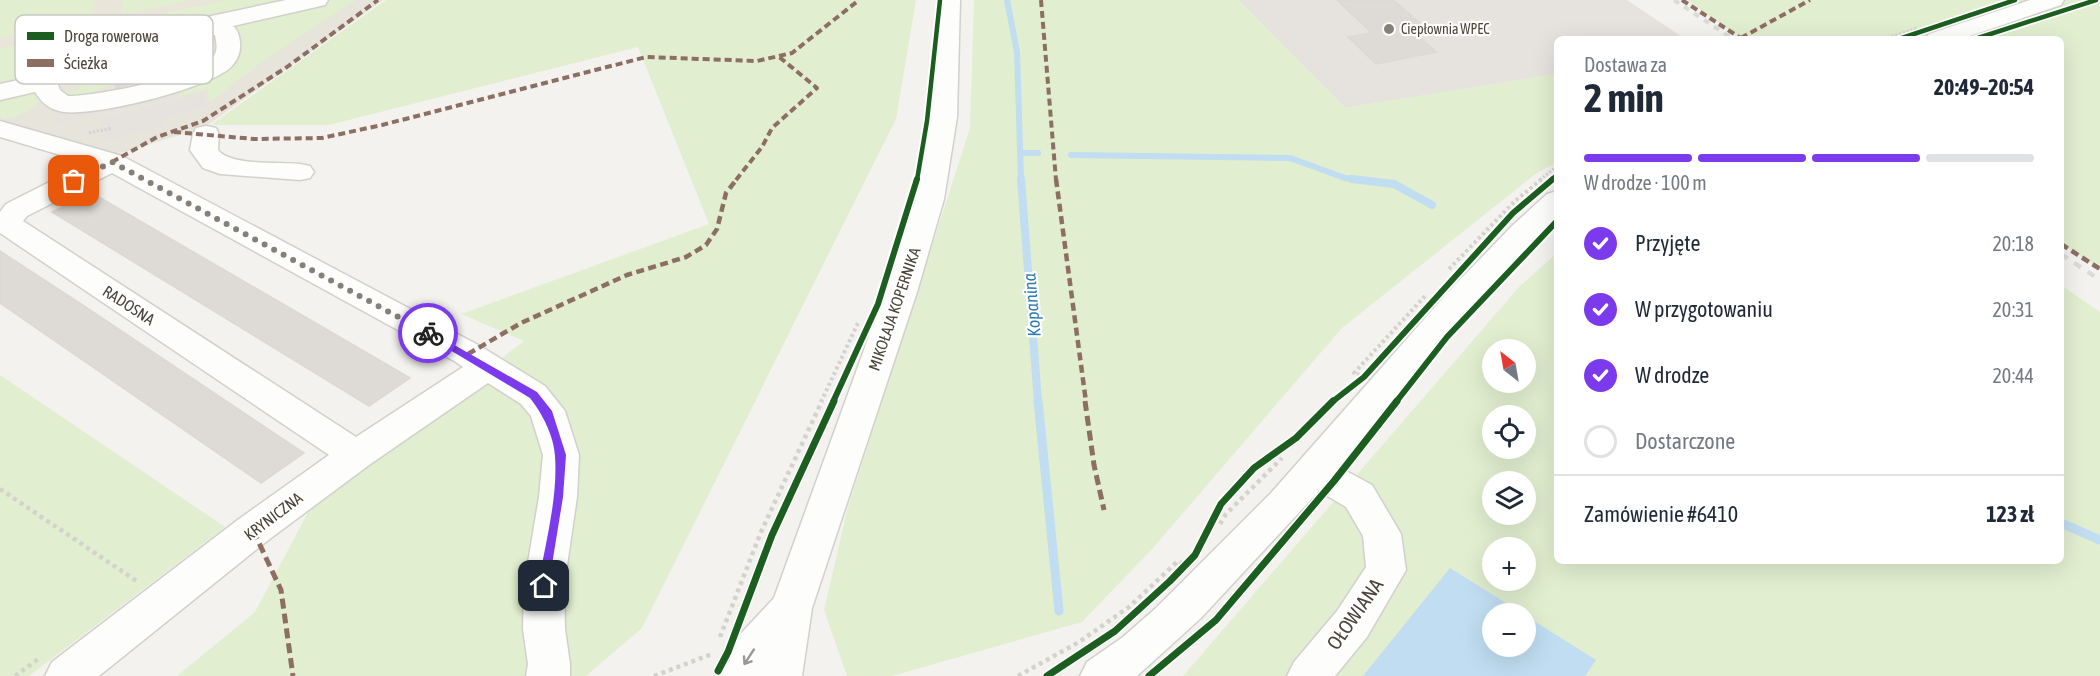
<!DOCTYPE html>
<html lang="pl">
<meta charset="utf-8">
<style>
:root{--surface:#fff;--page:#f6f6f7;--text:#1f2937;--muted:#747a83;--line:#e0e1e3;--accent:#7c3aed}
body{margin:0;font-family:"Asap Condensed",sans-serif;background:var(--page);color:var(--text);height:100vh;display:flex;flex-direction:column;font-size:22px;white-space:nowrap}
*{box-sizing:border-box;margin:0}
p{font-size:20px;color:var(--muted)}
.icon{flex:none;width:33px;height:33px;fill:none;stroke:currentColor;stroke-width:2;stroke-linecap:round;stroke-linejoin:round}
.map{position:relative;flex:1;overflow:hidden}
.drawer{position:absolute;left:1554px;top:36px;width:510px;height:528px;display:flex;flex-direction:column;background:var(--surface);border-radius:9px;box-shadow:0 6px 24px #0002}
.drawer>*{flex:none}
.needle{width:39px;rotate:329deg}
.buttons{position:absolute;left:1482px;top:339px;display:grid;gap:12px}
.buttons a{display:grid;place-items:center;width:54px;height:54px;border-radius:50%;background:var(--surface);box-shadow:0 6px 24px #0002;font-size:30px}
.pin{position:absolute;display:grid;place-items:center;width:51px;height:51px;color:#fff;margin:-26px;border-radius:12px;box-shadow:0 3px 9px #0006}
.courier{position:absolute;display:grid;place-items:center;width:60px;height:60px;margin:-30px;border:4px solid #7c3aed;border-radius:50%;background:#fff;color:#222;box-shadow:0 2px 8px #0007}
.headline em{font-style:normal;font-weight:700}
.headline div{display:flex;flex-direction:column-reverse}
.headline{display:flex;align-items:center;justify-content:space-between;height:102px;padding:0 30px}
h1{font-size:39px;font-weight:700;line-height:45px}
.bar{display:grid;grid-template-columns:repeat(4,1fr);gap:9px 6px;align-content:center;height:72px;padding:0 30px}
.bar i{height:8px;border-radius:4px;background:var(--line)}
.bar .current{background:var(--accent)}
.bar p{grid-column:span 4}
.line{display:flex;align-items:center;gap:15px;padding:0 30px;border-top:2px solid var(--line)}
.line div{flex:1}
ol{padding:0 30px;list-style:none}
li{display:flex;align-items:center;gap:18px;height:66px}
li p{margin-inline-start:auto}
li .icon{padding:6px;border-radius:50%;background:var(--accent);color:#fff;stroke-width:4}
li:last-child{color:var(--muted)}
li i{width:33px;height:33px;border:3px solid var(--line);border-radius:50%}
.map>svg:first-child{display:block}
.residential{fill:#e7e4dc}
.industrial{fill:#e6e2de}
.education{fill:#eae5da}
.green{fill:#e1eecf;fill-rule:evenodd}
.parking{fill:#e6e3df}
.water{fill:#c0ddf1}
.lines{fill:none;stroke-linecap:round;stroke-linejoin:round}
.stream-far2{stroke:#c0ddf1;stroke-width:6}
.stream-far1{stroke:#c0ddf1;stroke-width:8}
.stream{stroke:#c0ddf1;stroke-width:9}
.building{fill:#dedbd6;stroke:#dcd9d4;stroke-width:1.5}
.minor-casing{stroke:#d2d0cb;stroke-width:3}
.path-far2{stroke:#d3d2cc;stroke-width:3;stroke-dasharray:2 2;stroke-linecap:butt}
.path-far1{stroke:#d3d2cc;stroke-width:4;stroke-dasharray:3 3;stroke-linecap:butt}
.path{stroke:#d3d2cc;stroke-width:4.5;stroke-dasharray:4 4;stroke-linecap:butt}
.minor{fill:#fdfdfc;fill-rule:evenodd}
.rail-far1{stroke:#dbdbda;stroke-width:4;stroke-dasharray:6 6;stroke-linecap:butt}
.rail{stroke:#dbdbda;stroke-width:4.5;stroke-dasharray:8 8;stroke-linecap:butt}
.quiet-far2{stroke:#8d6e63;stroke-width:4;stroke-dasharray:7 4;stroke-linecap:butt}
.quiet-far1{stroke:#8d6e63;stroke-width:4.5;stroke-dasharray:8 4.5;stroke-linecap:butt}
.quiet{stroke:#8d6e63;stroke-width:5;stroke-dasharray:10 5;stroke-linecap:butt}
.cycleway-far2-casing{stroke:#fff;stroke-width:8}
.cycleway-far1-casing{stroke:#fff;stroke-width:10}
.cycleway-casing{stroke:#fff;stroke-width:10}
.cycleway-far2{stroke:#1b5e20;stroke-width:4.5}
.cycleway-far1{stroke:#1b5e20;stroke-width:6}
.cycleway{stroke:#1b5e20;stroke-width:7}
.oneway{stroke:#9b9791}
.route{fill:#7c3aed}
.done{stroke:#868178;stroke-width:6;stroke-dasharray:0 10.8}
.poi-dot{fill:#868178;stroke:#fff;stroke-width:2}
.labels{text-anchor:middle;stroke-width:4.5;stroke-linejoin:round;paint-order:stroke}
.far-poi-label{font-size:14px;fill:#4b4439;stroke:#fff;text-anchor:start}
.street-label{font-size:16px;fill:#4b4439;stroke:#fff}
.water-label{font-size:18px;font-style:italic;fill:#2e7ab2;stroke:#fff}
.near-street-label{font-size:20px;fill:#4b4439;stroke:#fff}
.key{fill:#fff;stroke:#c9c7c4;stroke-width:1.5}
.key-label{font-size:16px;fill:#4b4439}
</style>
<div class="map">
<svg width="2100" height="676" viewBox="0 0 2100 676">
<rect width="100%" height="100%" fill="#f4f2ee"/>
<polygon class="residential" points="0,0 383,0 205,127 96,161 0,139"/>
<polygon class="industrial" points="1238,0 1627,0 1685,39 1557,39 1557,74 1345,108"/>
<polygon class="education" points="0,0 220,0 0,47"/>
<g class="green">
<polygon points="0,0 93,0 92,18 0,38"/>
<polygon points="121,0 191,0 121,15"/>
<polygon points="225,0 290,0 57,53 57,50 32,55 34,59 43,61 41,73 35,76 0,85 0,48"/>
<polygon points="327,0 356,0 259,64 209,103 208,89 180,96 180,86 222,68 223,23"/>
<polygon points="386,0 916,0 896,119 642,628 586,676 177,676 255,612 314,501 524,341 461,314 709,224 638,47 329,125 211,125"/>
<polygon points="974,0 1238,0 1345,108 1557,74 1557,163 1538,172 1342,328 1153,548 1082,622 892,676 847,676 824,610 848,507 970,128"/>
<polygon points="1687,0 2100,0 2100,269 2061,244 2061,39 1742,39"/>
<path d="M 95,76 L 110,80 L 110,86 C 90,90 78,105 59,89 C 67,92 74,93 81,87 L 82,79 Z"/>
<path d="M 38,91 L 41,100 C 31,110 14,121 0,118 L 0,98 Z"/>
<path d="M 1557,253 L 1557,561 L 2061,561 L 2061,285 L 2100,312 L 2100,676 L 1183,676 L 1519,287 ZM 1492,350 L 1526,350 L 1526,382 L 1492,382 ZM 1492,416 L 1526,416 L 1526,448 L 1492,448 ZM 1492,482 L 1526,482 L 1526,514 L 1492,514 ZM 1492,548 L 1526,548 L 1526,580 L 1492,580 ZM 1492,614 L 1526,614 L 1526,646 L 1492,646 Z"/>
<polygon points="0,375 225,527 29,676 0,676"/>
</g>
<g class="parking">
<polygon points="176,86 176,96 56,124 57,114"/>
<polygon points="205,93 206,107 164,117 164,126 100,142 101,118"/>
</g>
<polygon class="water" points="1450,568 1522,613 1492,614 1492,646 1526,646 1526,616 1596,660 1585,676 1363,676"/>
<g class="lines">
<g class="stream-far2">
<polyline points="1007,0 1017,52 1021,180"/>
<polyline points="1021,153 1038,153"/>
<polyline points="1071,155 1290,158 1345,178 1364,180"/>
</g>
<g class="stream-far1">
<polyline points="1021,179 1038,402"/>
<polyline points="1352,179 1394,184 1432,205"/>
</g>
<g class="stream">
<polyline points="1038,401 1059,611"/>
<polyline points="2061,523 2100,540"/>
</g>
</g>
<g class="building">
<polygon points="1337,0 1393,0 1420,23 1406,25 1436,52 1376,64 1348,37 1372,33"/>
<polygon points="192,34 201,35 203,57 189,68 116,88 116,79 100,77 100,63 117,53 117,46 148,39"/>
<polygon points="92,193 386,364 410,378 369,406 52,212"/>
<polygon points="0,251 81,304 304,453 261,483 0,303"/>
</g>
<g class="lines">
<g class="minor-casing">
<g id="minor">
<path d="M 286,0 L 328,0 L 325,5 L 233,26 C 238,30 239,35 240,42 C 241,51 238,60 231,67 C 208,89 96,116 64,112 C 50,110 42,103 35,92 L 0,100 L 0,84 L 32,77 L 62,50 L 117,30 L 171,19 L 202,18 ZM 192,32 L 215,35 C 216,41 218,48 215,54 C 204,76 92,97 68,96 L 60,90 L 57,82 C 63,76 68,68 76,62 C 109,40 154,34 192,32 Z"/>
<polygon points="938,0 960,0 957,117 944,199 917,292 812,608 802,676 715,676 733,642 774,598 885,292 916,199 931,117"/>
<polygon points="2030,0 2064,0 2061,5 1961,39 1925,39 1929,34"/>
<path d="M 0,121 L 122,156 L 480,346 L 545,386 L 565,411 L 579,455 L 577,497 L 564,586 L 565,629 L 570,664 L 570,676 L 526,676 L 528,664 L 523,629 L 524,586 L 539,497 L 543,455 L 531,416 L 521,404 L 488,383 L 369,465 L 267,541 L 99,676 L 45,676 L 52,662 L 239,519 L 329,455 L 0,233 L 0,212 L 6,204 L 87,163 L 0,137 ZM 112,173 L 456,362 L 463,367 L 356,437 L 23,221 L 27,216 Z"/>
<path d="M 206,126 L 216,128 L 219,134 L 218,150 C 230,166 279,162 300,164 L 310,166 L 314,172 L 310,178 L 300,180 L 220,174 L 203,168 L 190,150 L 193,134 L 196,128 Z"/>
<polygon points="1557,191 1557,216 1472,305 1339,467 1372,485 1401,534 1406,570 1367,637 1335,676 1287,676 1294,662 1337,611 1366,567 1363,536 1346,507 1319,491 1201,618 1137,676 1080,676 1087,662 1123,637 1156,608 1271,493 1450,290 1513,225 1547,194"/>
</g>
</g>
<g class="path-far2">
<polyline points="1884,39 1918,28"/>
<polyline points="86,72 100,69"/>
<polyline points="89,133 112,128"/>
<polyline points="1540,180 1557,166"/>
</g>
<g class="path-far1">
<polyline points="1449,269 1515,201 1542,179"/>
<polyline points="1360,375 1354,373 1426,295"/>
<polyline points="821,402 858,323"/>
</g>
<g class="path">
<polyline points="0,489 138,582"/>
<polyline points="1220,524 1226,514 1282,458"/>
<polyline points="720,637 761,532 822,401"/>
<polyline points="15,676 41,657"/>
<polyline points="654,676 712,654"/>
<polyline points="1018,676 1079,642 1129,607 1178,561 1185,565"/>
</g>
<use href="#minor" class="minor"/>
<polyline class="rail-far1" points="1674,0 1733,39"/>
<polyline class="rail" points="2061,254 2100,280"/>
<g class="quiet-far2">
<polyline points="1041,0 1056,180"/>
<polyline points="1682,0 1742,39"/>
<polyline points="1741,38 1810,0"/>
<polyline points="174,132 254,139 322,138 382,125 646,57 757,61 792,53 859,0"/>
<polyline points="112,162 157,137 203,121 287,67 378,0"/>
<polyline points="736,180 762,147 772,128 817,88 778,56"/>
</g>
<g class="quiet-far1">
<polyline points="1056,179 1086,402"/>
<polyline points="2061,244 2100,269"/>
<polyline points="468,354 521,323 627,275 686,257 706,245 717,229 726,193 737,179"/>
</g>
<g class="quiet">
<polyline points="1085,401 1094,465 1104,510"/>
<polyline points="253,530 281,590 293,676"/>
</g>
<g class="cycleway-far2-casing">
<g id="cycleway-far2">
<polyline points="1899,39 2015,0"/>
<polyline points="1975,39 2096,0"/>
<polyline points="917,180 927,121 940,0"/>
<polyline points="1551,180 1557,175"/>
</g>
</g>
<g class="cycleway-far1-casing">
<g id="cycleway-far1">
<polyline points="833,402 878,304 917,179"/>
<polyline points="1332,402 1364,377 1513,213 1553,179"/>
<polyline points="1396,402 1447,337 1557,221"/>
</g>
</g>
<g class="cycleway-casing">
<g id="cycleway">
<polyline points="718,671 728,652 772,535 834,401"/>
<polyline points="1047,676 1115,631 1170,581 1195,555 1221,504 1254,468 1296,438 1333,401"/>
<polyline points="1149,676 1216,620 1334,481 1397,401"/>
</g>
</g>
<use href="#cycleway-far2" class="cycleway-far2"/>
<use href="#cycleway-far1" class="cycleway-far1"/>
<use href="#cycleway" class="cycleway"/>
</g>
<defs><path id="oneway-shaft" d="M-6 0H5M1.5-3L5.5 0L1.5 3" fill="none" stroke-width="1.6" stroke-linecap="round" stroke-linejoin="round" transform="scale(1.5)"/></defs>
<use class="oneway" href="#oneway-shaft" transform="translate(749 657) rotate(123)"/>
<path class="route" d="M 428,330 L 537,392 L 552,411 L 566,455 L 563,497 L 548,589 L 540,589 L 538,586 C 545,544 558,499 555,456 C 554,436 542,413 530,398 L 425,335 L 425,331 Z"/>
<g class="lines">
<polyline class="done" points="74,181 112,162 428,333"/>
</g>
<circle class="poi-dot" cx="1389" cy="29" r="6"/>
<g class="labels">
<g class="far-poi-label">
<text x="1401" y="34">Ciepłownia WPEC</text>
</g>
<g class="street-label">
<text transform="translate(129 305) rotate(33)" y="6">RADOSNA</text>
<text transform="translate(894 309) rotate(-71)" y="6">MIKOŁAJA KOPERNIKA</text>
<text transform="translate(273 516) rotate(-37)" y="6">KRYNICZNA</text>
</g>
<g class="water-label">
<text transform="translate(1032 305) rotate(-95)" y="6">Kopanina</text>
</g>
<g class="near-street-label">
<text transform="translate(1355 614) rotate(-55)" y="7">OŁOWIANA</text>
</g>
</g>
<rect x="15" y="15" width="198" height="69" rx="9" class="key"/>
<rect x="27" y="32" width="27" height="8" fill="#1b5e20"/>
<rect x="27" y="59" width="27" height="8" fill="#8d6e63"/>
<g class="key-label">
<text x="64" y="42">Droga rowerowa</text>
<text x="64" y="69">Ścieżka</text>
</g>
</svg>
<div class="buttons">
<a><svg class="needle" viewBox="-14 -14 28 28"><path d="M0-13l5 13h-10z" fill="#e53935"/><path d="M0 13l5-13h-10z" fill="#747a83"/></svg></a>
<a><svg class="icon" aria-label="locate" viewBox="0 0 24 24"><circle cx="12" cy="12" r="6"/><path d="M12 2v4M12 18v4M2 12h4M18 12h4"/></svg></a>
<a><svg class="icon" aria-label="layers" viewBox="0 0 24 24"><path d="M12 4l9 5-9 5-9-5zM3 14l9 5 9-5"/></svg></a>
<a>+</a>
<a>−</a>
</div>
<div class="pin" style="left:74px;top:181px;background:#ea580c"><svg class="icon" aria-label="bag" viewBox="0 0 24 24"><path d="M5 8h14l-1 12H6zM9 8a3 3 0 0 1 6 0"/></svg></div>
<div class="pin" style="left:544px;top:586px;background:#1f2937"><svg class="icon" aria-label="home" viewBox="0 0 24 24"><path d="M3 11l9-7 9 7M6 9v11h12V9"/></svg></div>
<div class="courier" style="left:428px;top:333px"><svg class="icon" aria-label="bike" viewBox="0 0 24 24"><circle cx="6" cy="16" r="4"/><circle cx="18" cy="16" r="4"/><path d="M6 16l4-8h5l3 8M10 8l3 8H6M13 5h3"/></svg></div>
<section class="drawer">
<div class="headline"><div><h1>2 min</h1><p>Dostawa za</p></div><em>20:49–20:54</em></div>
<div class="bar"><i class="current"></i><i class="current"></i><i class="current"></i><i></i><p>W drodze · 100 m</p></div>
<ol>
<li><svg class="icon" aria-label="check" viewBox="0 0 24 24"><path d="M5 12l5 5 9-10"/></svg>Przyjęte<p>20:18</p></li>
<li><svg class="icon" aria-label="check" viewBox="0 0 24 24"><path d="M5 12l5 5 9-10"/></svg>W przygotowaniu<p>20:31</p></li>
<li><svg class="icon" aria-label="check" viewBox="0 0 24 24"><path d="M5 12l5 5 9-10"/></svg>W drodze<p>20:44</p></li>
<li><i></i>Dostarczone</li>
</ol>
<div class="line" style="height:78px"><div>Zamówienie #6410</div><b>123 zł</b></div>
</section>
</div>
